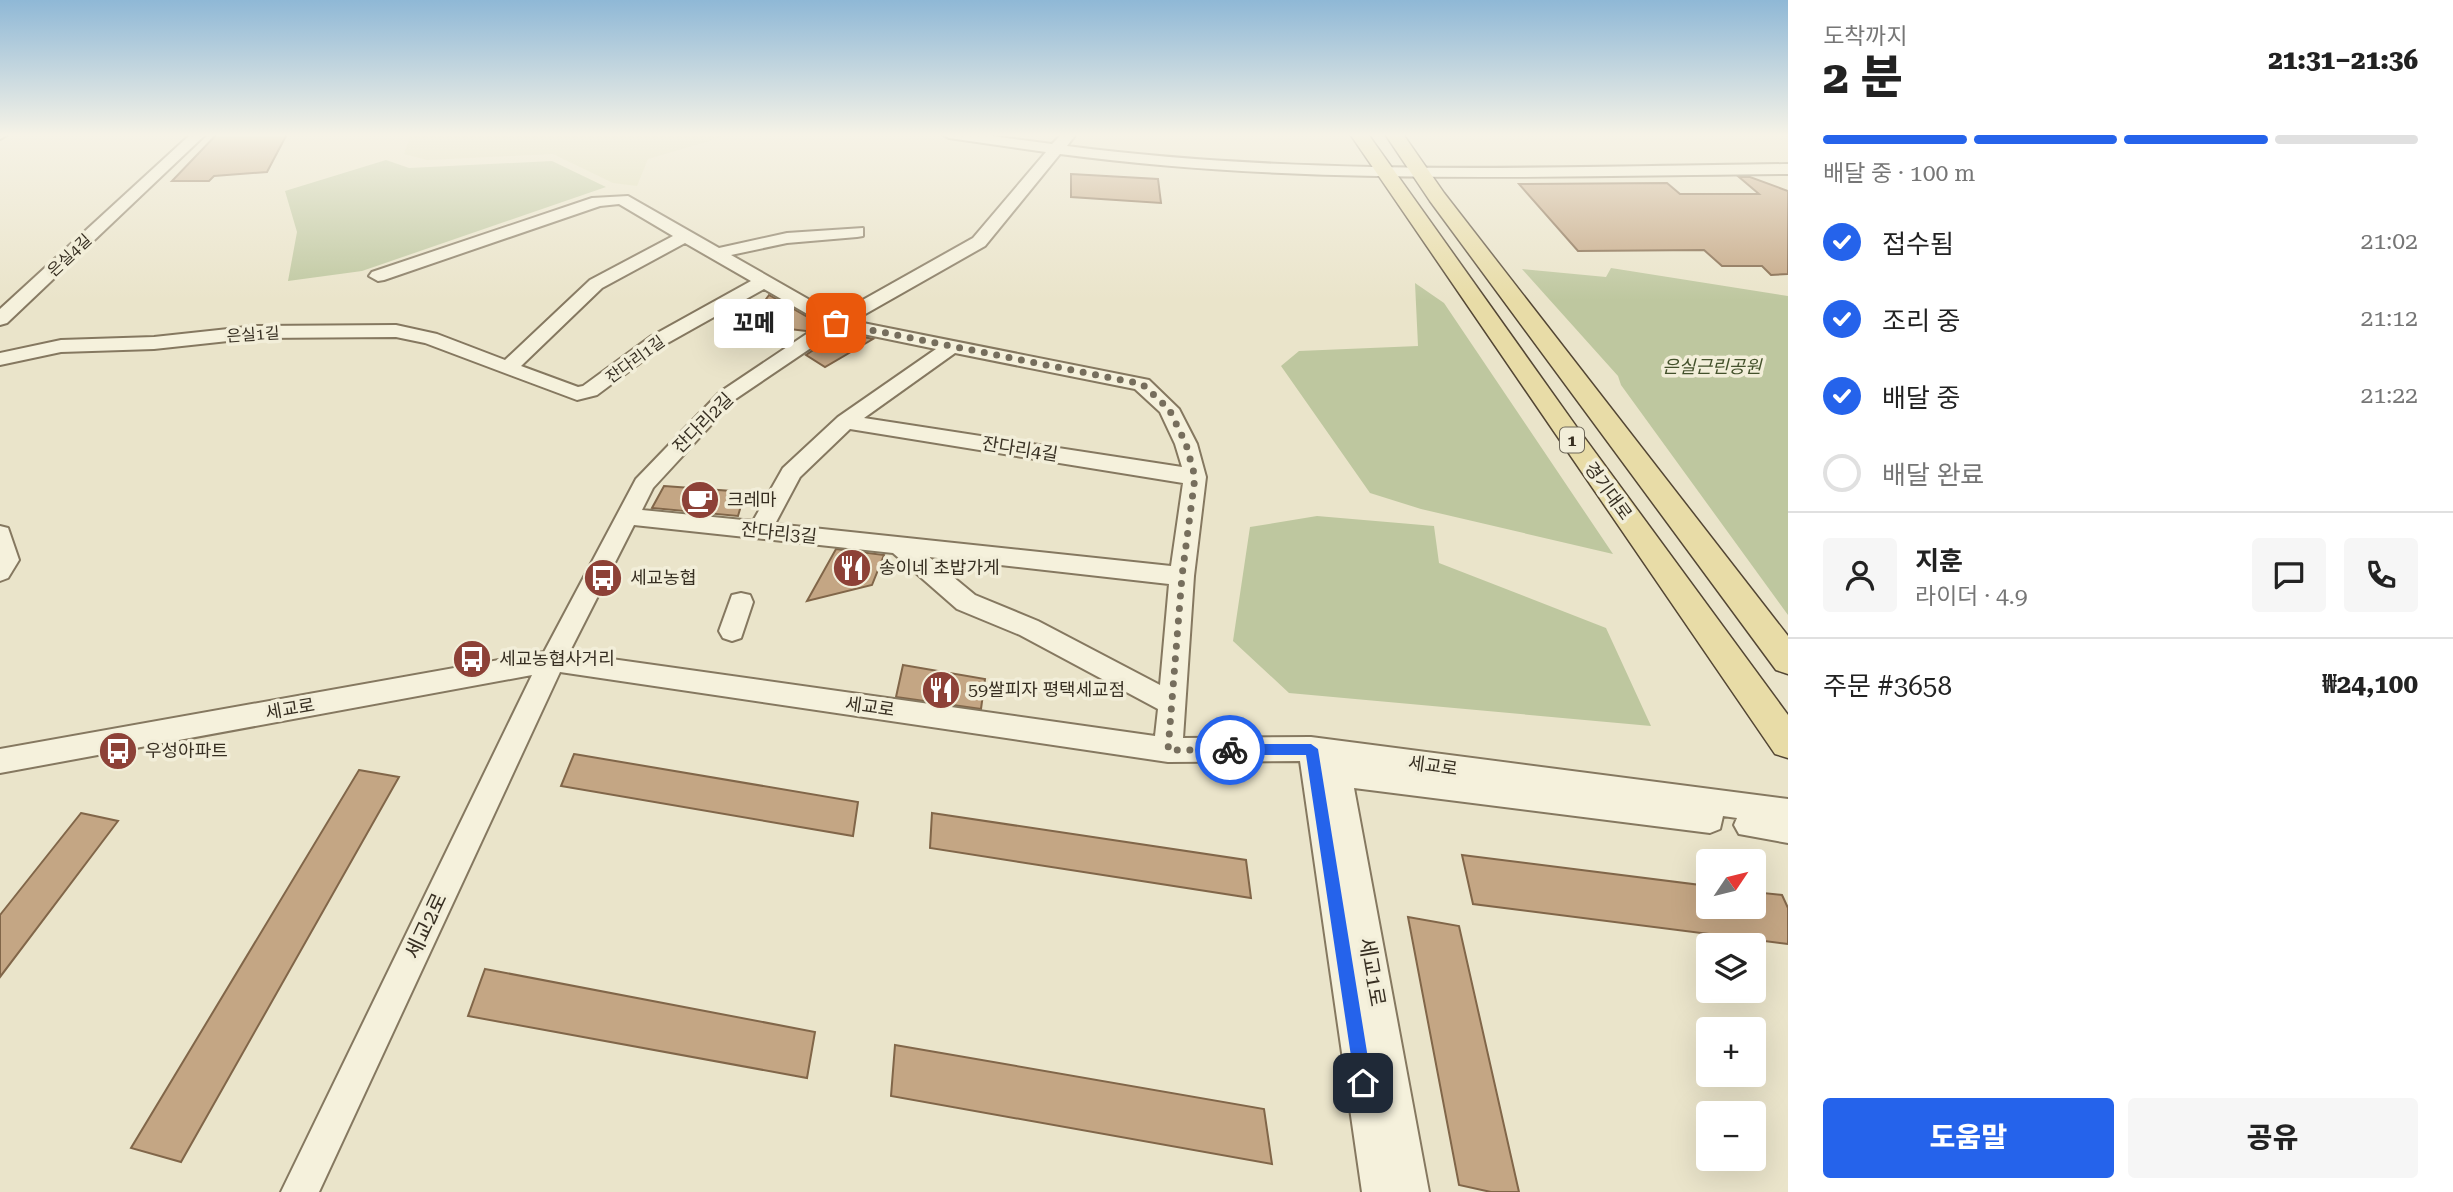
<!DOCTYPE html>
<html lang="ko">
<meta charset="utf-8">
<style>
:root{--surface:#fff;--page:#f6f6f6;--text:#222;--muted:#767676;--line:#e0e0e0;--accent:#2563eb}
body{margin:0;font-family:"Roboto Serif","Noto Sans KR",serif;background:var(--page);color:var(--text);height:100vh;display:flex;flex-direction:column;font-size:26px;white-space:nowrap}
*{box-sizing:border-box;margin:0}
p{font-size:23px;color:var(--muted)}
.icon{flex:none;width:38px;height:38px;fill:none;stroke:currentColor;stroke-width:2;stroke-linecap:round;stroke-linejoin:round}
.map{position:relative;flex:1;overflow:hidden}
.details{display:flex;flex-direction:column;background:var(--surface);width:665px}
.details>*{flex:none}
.needle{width:46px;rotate:55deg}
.controls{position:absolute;left:1696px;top:849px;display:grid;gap:14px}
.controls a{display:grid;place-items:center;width:70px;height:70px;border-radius:7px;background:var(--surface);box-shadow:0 7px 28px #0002;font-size:35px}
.pin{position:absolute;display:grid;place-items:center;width:60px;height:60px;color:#fff;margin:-30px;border-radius:14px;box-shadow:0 4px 10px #0006}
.courier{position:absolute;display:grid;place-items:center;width:70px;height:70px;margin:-35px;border:5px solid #2563eb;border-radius:50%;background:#fff;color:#222;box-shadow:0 2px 9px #0007}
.bubble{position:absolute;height:49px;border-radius:7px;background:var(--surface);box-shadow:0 7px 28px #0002;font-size:23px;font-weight:800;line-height:49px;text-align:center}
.overview em{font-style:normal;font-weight:800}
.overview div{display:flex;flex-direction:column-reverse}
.overview{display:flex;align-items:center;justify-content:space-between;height:119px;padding:0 35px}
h1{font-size:46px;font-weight:800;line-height:52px}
.bar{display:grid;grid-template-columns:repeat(4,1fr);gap:10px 7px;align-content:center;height:84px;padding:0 35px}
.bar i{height:9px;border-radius:5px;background:var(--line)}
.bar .selected{background:var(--accent)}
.bar p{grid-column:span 4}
.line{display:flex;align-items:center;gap:18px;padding:0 35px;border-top:2px solid var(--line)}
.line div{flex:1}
.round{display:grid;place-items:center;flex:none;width:74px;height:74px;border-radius:7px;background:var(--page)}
ol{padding:0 35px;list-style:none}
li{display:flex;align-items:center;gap:21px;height:77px}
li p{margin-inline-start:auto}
li .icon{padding:7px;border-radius:50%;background:var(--accent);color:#fff;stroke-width:4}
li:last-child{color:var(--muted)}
li i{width:38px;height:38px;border:4px solid var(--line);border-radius:50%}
.button{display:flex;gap:14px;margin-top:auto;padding:14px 35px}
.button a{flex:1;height:80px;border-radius:7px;background:var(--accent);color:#fff;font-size:28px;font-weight:800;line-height:80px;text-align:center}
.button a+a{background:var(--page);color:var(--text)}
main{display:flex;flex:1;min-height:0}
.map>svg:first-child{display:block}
.farmland{fill:#dfddb8}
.green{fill:#bec79f}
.building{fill:#c4a684;stroke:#816649;stroke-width:2}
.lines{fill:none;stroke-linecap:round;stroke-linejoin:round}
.minor-casing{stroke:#857860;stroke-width:4}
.major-casing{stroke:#534634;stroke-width:3}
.minor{fill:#f5f1dc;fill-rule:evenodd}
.major{fill:#e8dca7;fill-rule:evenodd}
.route{fill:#2563eb}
.done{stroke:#766e5d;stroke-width:7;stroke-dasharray:0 12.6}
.labels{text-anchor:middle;stroke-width:7;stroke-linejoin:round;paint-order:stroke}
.far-street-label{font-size:16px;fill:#372f22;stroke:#f2eed9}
.shield{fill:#f2eed9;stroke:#6f6859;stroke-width:2}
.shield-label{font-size:16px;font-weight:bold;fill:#372f22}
.park-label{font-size:18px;font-style:italic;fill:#43512b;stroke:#f2eed9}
.street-label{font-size:18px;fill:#372f22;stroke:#f2eed9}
.poi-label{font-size:18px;fill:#372f22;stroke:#f2eed9;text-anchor:start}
.near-street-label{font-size:21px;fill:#372f22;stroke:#f2eed9}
</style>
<main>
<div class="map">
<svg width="1788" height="1192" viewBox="0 0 1788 1192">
<rect width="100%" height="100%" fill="#eae4ca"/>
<polygon class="farmland" points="411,134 725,134 723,137 648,159 637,186 613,183 553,154 427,160 404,154"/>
<g class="green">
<polygon points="386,160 409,168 552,161 606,187 362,271 288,281 297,232 285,191"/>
<polygon points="1611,268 1788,296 1788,615 1621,385 1618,376 1522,269 1606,277"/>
<polygon points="1415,283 1444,303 1613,554 1421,509 1370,493 1281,366 1299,351 1418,346"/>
<polygon points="1317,516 1434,526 1439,563 1606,628 1651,726 1289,693 1233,641 1250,527"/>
</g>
<g class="building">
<polygon points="217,134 287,134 267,172 214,176 209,181 172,181"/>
<polygon points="1071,174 1158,179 1161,203 1071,197"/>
<polygon points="1739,177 1750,177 1788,191 1788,274 1771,275 1762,266 1722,266 1704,250 1578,251 1519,184 1667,183 1680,194 1759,194"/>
<polygon points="769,295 818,323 806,331 748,324"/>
<polygon points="840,332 873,339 825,367 806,355"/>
<polygon points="664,486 745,492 738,516 652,508"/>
<polygon points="836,549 884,555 872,585 807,601"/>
<polygon points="903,665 985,679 981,709 896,697"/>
<polygon points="574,754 858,802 853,836 561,786"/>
<polygon points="359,770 399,777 181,1162 131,1148"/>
<polygon points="81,813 118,821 0,977 0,915"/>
<polygon points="932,813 1246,860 1251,898 930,848"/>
<polygon points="1462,855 1708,886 1708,906 1754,906 1754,892 1782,895 1788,908 1788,944 1473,904"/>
<polygon points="1408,917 1459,926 1519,1192 1491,1192 1459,1185"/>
<polygon points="485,969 815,1032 807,1078 468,1016"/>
<polygon points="895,1045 1264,1109 1272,1164 891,1096"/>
</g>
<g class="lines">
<g class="minor-casing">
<g id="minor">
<polygon points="0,134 9,134 0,139"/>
<polygon points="191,134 206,134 7,323 0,325 0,309"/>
<path d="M 942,134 L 977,134 L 1052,144 L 1062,134 L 1076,134 L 1067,146 C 1305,177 1549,167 1788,164 L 1788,174 C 1546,176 1300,186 1060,154 L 985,246 L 853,321 L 1149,380 L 1179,409 L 1197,444 L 1206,477 L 1194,576 L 1183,738 L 1311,737 L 1788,799 L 1788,843 L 1739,834 L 1734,825 L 1737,818 L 1723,816 L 1720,829 L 1710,833 L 1354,788 L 1429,1192 L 1362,1192 L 1300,761 L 1168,762 L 560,672 L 319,1192 L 281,1192 L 532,675 L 0,773 L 0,749 L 544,652 L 636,479 L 720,392 L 823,323 L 764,289 L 664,345 L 597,395 L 577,400 L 425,343 L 396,337 L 257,338 L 154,349 L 61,352 L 0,365 L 0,353 L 61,340 L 154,337 L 257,326 L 396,325 L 437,334 L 505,360 L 590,280 L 673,236 L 619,204 L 600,206 L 384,280 L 378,281 L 369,276 L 372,272 L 592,198 L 628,196 L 719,248 L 787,233 L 863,228 L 863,236 L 857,237 L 787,243 L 731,255 L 836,315 L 973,238 L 1046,152 L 949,138 ZM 685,243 L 751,281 L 650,337 L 583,386 L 578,387 L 521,366 L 602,288 ZM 839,329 L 936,349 L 838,417 L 783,468 L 753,521 L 642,510 L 653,488 L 734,400 ZM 955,353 L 1135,389 L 1160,412 L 1175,444 L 1182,467 L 864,418 ZM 850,429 L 1183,483 L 1171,566 L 775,524 L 800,477 ZM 634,525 L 893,553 L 957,609 L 1020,635 L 1158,709 L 1155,736 L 569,653 ZM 929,557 L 1169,584 L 1160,685 L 1038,621 L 975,595 Z"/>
<polygon points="0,526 8,528 19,560 8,578 0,581"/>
<polygon points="741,593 750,595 753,602 741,638 732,641 723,638 719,631 732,595"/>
</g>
</g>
<g class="major-casing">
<g id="major">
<polygon points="1350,134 1368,134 1578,429 1788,715 1788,758 1775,754"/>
<polygon points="1385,134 1403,134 1444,193 1788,636 1788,674 1776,670 1430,201"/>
</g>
</g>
<use href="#minor" class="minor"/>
<use href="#major" class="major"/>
</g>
<linearGradient id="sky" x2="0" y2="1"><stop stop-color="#8fb8d6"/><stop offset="0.45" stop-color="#f6f3e7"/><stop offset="1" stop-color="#f6f3e7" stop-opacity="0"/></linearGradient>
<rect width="1788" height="300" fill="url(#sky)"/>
<polygon class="route" points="1230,744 1311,744 1318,749 1372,1083 1363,1091 1355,1083 1306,755 1230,755 1224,750"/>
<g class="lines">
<polyline class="done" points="836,323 1142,384 1169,409 1186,444 1195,477 1182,576 1168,750 1230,750"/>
</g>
<defs>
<g id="cafe-disc" transform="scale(2.0125)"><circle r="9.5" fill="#8d4137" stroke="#f2eed9"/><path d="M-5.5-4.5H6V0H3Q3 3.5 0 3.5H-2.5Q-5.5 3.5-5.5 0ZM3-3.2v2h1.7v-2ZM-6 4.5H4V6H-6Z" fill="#fff"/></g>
<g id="restaurant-disc" transform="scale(2.0125)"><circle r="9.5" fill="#8d4137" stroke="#f2eed9"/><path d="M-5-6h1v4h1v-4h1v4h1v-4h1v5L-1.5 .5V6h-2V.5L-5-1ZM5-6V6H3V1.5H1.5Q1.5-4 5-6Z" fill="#fff"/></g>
<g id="bus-disc" transform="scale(2.0125)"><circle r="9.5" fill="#8d4137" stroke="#f2eed9"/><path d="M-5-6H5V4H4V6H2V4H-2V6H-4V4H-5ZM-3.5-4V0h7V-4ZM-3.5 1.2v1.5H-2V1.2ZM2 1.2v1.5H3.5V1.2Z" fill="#fff"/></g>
</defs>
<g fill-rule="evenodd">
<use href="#cafe-disc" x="700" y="500"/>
<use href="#restaurant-disc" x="852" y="568"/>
<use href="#bus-disc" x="603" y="578"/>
<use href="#bus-disc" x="472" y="659"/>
<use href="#restaurant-disc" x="941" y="690"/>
<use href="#bus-disc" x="118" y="751"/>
</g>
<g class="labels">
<g class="far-street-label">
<text transform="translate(69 255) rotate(-43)" y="6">은실4길</text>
<text transform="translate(253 334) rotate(-4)" y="6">은실1길</text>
<text transform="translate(635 359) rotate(-36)" y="6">잔다리1길</text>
</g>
<rect class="shield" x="1560" y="427.5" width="24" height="25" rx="5"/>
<g class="shield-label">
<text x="1572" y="446">1</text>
</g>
<g class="park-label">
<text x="1712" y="373">은실근린공원</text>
</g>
<g class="street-label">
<text transform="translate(703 423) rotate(-45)" y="6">잔다리2길</text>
<text transform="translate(1020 449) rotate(9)" y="6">잔다리4길</text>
<text transform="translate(1608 491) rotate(54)" y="6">경기대로</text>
<text transform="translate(779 533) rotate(6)" y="6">잔다리3길</text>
<text transform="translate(870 707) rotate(8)" y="6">세교로</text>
<text transform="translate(290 709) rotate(-10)" y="6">세교로</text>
<text transform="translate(1433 766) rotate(8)" y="6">세교로</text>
</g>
<g class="poi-label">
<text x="727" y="506">크레마</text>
<text x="879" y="574">송이네 초밥가게</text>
<text x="630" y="584">세교농협</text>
<text x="499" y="665">세교농협사거리</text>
<text x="968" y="696">59쌀피자 평택세교점</text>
<text x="145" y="757">우성아파트</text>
</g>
<g class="near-street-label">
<text transform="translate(426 926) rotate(-65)" y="7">세교2로</text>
<text transform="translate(1372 972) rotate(80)" y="7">세교1로</text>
</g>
</g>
</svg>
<div class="controls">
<a><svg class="needle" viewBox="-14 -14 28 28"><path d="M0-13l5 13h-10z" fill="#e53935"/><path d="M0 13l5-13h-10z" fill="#767676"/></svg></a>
<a><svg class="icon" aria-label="layers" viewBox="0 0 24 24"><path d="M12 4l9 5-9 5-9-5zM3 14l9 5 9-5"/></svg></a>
<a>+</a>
<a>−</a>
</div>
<div class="pin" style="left:836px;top:323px;background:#ea580c"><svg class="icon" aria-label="bag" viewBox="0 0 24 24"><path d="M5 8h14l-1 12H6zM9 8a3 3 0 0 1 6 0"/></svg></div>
<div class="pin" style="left:1363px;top:1083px;background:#1f2937"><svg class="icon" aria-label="home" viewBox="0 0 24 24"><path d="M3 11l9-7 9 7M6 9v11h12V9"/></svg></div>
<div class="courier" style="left:1230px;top:750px"><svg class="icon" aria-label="bike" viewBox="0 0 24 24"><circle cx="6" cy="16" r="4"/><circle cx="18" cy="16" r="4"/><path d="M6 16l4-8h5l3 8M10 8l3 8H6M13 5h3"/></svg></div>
<div class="bubble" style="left:714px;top:299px;width:80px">꼬메</div>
</div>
<section class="details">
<div class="overview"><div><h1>2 분</h1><p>도착까지</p></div><em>21:31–21:36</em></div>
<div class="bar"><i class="selected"></i><i class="selected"></i><i class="selected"></i><i></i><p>배달 중 · 100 m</p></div>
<ol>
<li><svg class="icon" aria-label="check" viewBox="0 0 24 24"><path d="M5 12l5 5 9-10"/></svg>접수됨<p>21:02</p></li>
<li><svg class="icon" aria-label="check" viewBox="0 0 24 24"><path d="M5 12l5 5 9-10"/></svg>조리 중<p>21:12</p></li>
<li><svg class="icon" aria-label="check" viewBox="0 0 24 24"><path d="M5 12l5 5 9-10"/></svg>배달 중<p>21:22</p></li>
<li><i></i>배달 완료</li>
</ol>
<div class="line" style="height:126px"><a class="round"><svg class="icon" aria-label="person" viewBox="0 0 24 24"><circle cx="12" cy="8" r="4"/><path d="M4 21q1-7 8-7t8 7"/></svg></a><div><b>지훈</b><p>라이더 · 4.9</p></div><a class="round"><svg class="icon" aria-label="chat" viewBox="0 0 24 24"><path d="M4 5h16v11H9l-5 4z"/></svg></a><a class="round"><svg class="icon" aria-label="phone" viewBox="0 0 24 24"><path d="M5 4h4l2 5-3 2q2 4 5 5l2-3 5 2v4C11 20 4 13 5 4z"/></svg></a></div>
<div class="line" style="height:91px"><div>주문 #3658</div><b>₩24,100</b></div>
<div class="button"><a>도움말</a><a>공유</a></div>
</section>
</main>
